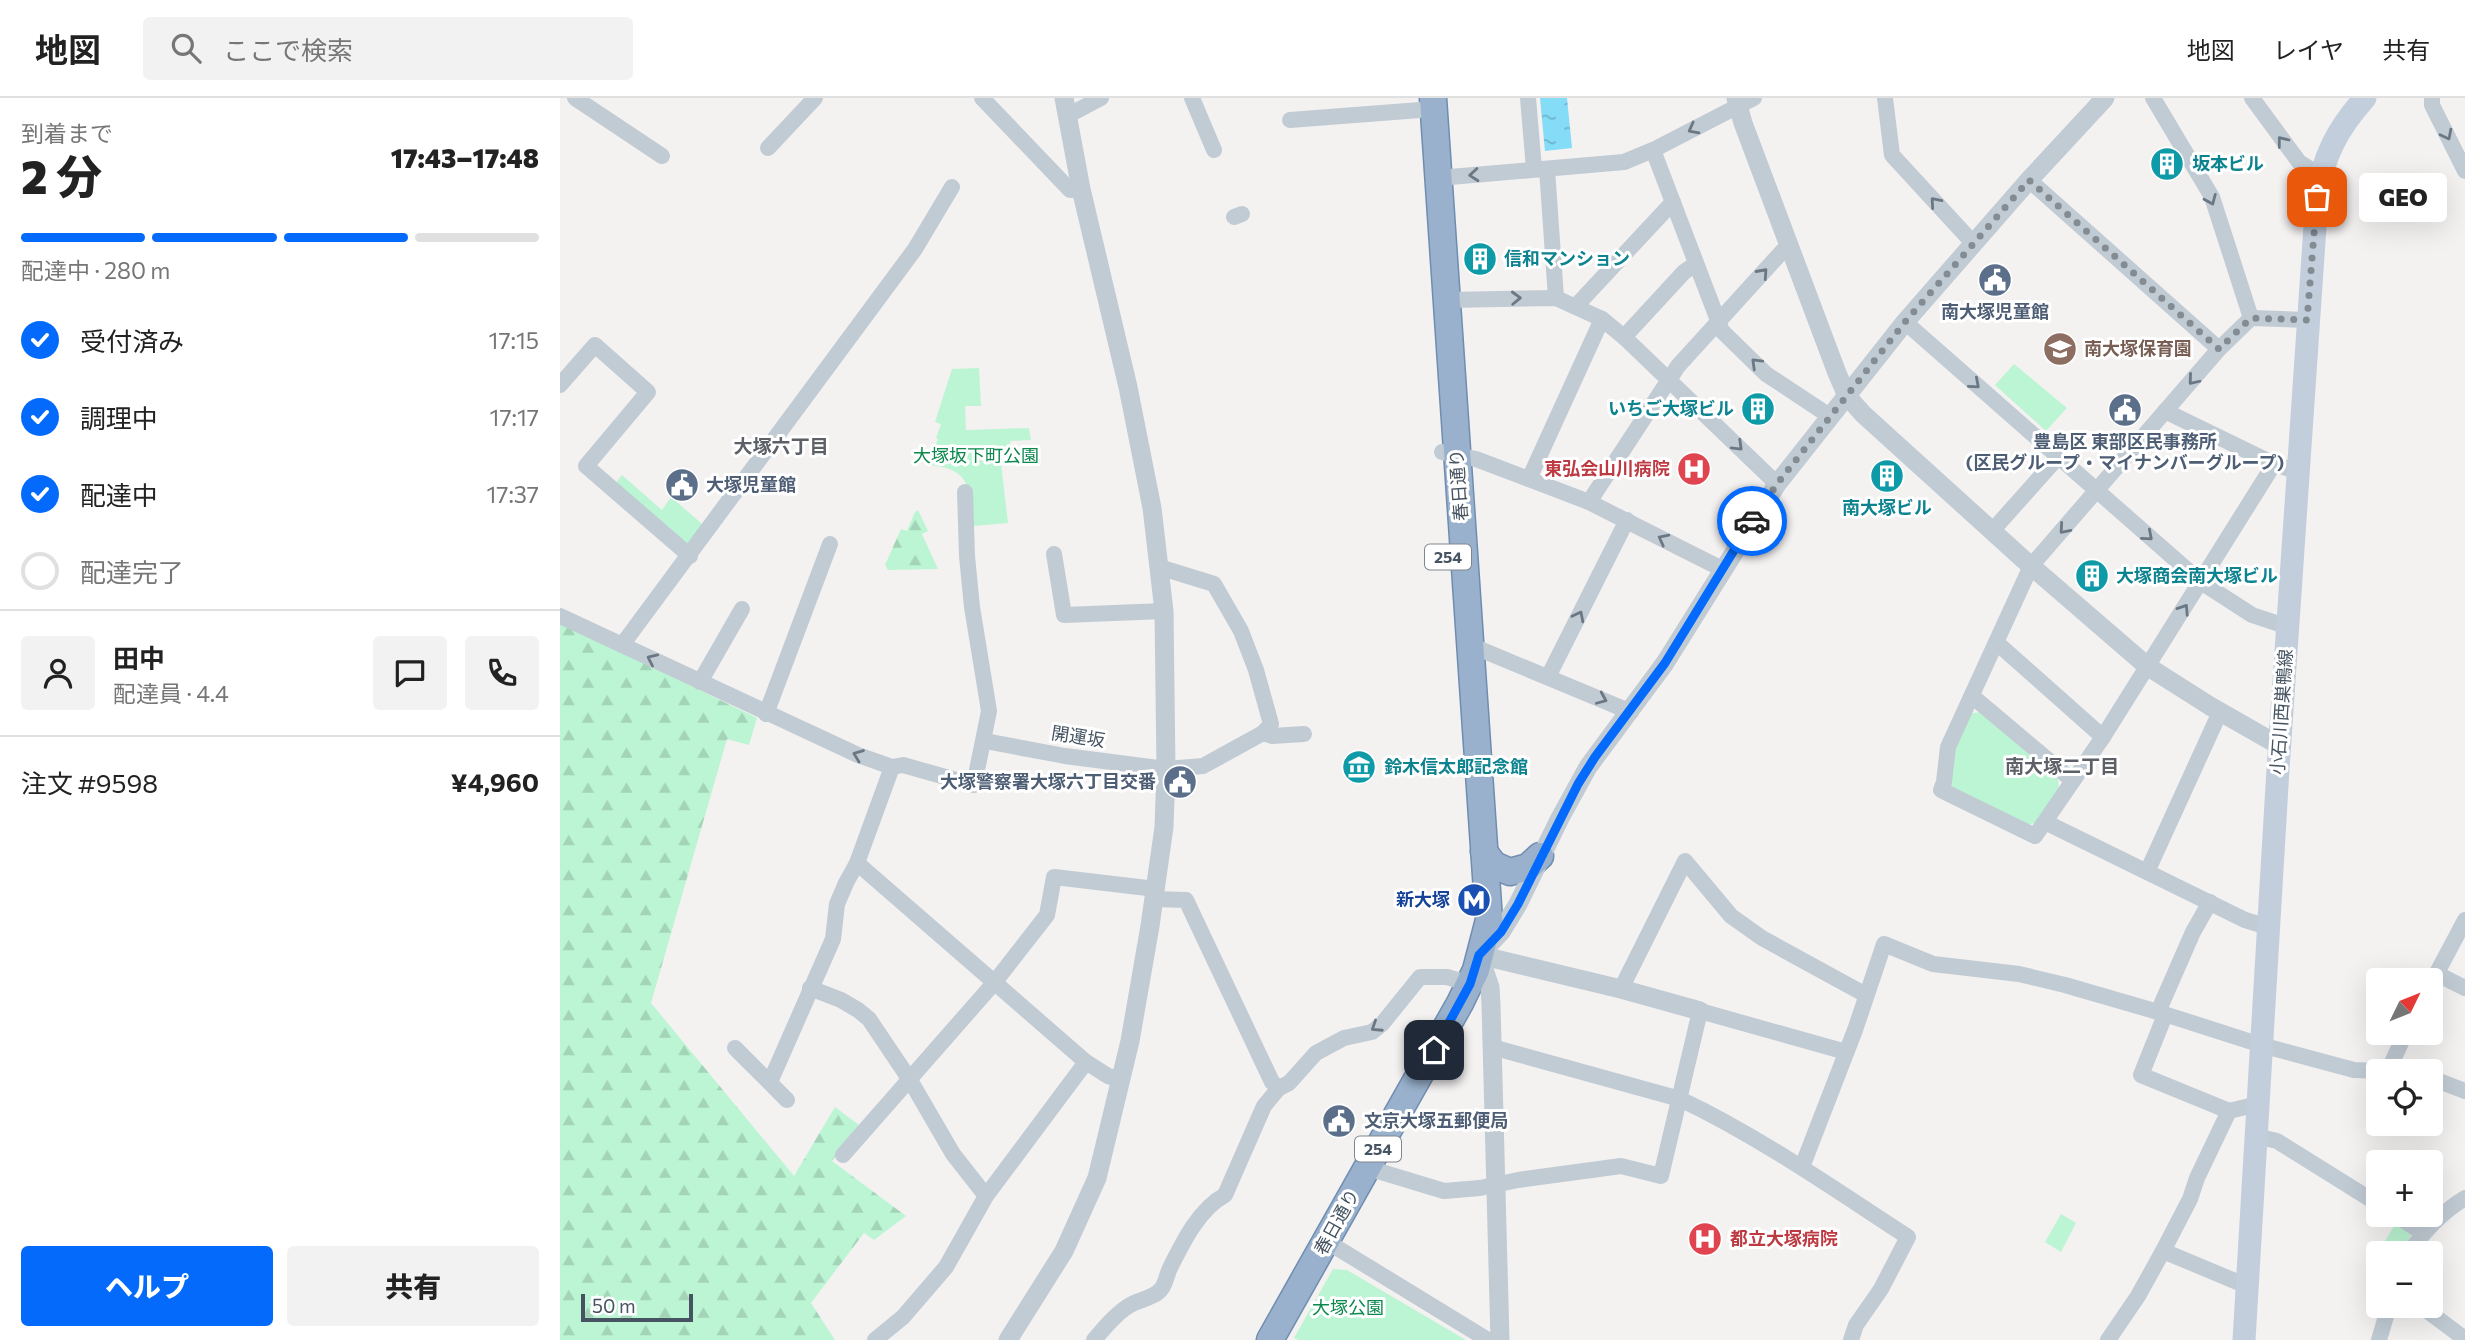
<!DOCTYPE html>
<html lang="ja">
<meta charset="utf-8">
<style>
:root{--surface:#fff;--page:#f2f2f2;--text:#222;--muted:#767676;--line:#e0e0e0;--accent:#036afc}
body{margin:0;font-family:Commissioner,"Noto Sans JP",sans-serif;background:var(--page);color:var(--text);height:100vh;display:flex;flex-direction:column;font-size:26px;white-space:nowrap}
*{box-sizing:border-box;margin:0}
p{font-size:23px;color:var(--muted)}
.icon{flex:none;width:38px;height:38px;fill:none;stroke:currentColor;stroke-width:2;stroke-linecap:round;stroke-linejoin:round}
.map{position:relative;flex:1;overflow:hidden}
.sheet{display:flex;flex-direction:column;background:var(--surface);width:560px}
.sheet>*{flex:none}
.needle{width:46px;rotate:47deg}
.buttons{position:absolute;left:1806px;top:870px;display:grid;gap:14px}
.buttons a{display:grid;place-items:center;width:77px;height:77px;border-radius:7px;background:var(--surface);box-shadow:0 7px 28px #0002;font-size:35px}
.scale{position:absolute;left:21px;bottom:18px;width:112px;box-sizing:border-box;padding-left:7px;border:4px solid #465461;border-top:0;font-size:19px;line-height:24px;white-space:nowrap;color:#465461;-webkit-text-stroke:5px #fff;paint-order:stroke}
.pin{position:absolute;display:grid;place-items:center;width:60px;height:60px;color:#fff;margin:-30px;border-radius:14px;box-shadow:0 4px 10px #0006}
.courier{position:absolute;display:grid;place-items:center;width:70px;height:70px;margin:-35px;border:5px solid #036afc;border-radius:50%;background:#fff;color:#222;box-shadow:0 2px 9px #0007}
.bubble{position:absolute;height:49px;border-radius:7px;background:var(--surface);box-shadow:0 7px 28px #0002;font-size:23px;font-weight:800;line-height:49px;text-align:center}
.overview em{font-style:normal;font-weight:800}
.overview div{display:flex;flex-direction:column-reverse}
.overview{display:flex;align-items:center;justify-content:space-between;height:119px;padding:0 21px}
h1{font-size:46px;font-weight:800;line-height:52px}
.bar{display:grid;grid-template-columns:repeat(4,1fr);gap:10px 7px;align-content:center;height:84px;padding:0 21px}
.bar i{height:9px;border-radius:5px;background:var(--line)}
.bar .on{background:var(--accent)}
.bar p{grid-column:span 4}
.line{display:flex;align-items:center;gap:18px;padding:0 21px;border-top:2px solid var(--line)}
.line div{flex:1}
.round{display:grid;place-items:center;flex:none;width:74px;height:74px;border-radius:7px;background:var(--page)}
ol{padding:0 21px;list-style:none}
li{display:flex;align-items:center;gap:21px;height:77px}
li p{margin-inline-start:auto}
li .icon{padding:7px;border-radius:50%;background:var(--accent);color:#fff;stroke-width:4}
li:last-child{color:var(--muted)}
li i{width:38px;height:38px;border:4px solid var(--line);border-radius:50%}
.button{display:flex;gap:14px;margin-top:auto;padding:14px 21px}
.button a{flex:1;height:80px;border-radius:7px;background:var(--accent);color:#fff;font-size:28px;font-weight:800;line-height:80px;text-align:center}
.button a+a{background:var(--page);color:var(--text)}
header{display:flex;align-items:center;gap:42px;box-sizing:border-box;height:98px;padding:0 35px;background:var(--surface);border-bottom:2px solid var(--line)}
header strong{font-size:33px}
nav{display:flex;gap:38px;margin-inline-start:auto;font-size:24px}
.search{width:490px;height:63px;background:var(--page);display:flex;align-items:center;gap:18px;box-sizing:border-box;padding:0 24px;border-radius:7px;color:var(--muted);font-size:26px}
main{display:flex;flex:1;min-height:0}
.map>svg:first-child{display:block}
.green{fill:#bcf5d3}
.forest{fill:url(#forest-firs)}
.water{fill:url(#water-ripples)}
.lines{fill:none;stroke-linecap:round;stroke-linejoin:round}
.trunk-casing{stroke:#6f8db1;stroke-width:29}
.minor{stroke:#c1cbd4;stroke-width:16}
.tertiary{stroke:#c1cbd4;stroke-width:19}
.secondary{stroke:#c2cedc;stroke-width:23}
.trunk{stroke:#99b1cc;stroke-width:26}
.oneway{stroke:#6b7884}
.done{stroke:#838b93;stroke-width:7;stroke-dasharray:0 12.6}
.route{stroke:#036afc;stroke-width:9}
.labels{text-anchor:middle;stroke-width:6;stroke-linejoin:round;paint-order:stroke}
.shield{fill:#fff;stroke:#7e8790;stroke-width:2}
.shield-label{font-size:16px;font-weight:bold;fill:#465461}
.culture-label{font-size:18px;font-weight:bold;fill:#0d838f;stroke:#fff;text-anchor:start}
.service-label{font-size:18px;font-weight:bold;fill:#4e5e75;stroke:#fff}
.education-label{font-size:18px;font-weight:bold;fill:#785e54;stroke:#fff;text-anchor:start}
.park-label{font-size:18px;fill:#0c884d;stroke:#fff}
.health-label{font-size:18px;font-weight:bold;fill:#be3a42;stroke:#fff;text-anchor:end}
.street-label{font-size:18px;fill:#465461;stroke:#fff}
.transit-label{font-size:18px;font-weight:bold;fill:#164399;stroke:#fff;text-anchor:end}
.neighbourhood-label{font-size:19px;font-weight:bold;fill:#5d6167;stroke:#fff}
</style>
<header>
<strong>地図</strong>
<div class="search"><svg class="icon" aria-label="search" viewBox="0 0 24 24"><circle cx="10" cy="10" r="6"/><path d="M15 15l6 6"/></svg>ここで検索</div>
<nav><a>地図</a><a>レイヤ</a><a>共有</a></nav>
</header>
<main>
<section class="sheet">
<div class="overview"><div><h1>2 分</h1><p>到着まで</p></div><em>17:43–17:48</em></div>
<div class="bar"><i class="on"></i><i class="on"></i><i class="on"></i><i></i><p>配達中 · 280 m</p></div>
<ol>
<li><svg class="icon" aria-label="check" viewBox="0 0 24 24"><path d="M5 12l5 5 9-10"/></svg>受付済み<p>17:15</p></li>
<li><svg class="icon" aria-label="check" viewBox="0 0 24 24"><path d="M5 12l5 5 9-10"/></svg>調理中<p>17:17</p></li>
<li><svg class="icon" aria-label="check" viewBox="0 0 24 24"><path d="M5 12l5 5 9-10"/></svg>配達中<p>17:37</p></li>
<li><i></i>配達完了</li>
</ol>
<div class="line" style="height:126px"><a class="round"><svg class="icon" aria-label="person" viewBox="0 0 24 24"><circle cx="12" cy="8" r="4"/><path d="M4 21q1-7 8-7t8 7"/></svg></a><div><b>田中</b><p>配達員 · 4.4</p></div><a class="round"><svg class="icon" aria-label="chat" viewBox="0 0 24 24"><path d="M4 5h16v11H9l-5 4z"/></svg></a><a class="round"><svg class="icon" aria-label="phone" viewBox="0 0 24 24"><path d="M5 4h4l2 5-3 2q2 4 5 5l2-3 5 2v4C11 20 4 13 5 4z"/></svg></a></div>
<div class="line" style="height:91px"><div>注文 #9598</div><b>¥4,960</b></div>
<div class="button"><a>ヘルプ</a><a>共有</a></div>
</section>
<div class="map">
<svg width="1905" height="1242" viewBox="0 0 1905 1242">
<defs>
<pattern id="forest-firs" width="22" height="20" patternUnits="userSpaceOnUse" patternTransform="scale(1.75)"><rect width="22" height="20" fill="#bcf5d3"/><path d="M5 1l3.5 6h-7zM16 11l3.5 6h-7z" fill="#a3d4b8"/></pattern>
<pattern id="water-ripples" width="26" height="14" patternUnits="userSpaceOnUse" patternTransform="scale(1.75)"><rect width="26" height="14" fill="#84dcf7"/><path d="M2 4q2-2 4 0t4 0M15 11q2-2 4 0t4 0" fill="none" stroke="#6eb5cb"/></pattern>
</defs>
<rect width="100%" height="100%" fill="#f4f1f1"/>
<g class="green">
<polygon points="1454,266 1507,310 1486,333 1435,287"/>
<path d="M 419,270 L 421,308 L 405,308 L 406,332 L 469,330 L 471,342 L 450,343 L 451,355 L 440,357 L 448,425 L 413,428 C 408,390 413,371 368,367 L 378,341 L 376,340 L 381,326 L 375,324 L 392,271 Z"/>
<polygon points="62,377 102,412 111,399 149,432 131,456 52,390"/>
<polygon points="1420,614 1498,681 1499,692 1475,725 1463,728 1394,692 1389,686 1394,651 1408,616"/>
<polygon points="1501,1116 1516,1125 1501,1154 1485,1144"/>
<polygon points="1837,1123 1854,1133 1840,1155 1818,1155 1818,1162 1815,1160"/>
<polygon points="773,1171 787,1172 906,1242 739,1242 734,1240"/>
</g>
<g class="forest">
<polygon points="358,412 368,433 362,436 378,471 328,472 325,467 341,431 347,433 355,414"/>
<polygon points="0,524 197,620 189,647 167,641 91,905 234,1078 275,1009 299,1027 272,1063 346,1118 314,1142 304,1135 251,1205 275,1242 0,1242"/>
</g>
<polygon class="water" points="980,0 1007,0 1012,50 985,53"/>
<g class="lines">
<g class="trunk-casing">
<g id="trunk">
<polyline points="924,754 934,767 950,774 968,769 980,758"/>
<polyline points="710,1242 900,905 916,872 929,822 873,0"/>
</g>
</g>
<g class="minor">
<polyline points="15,0 102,58"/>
<polyline points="422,0 510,92 521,91"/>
<polyline points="632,0 654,52"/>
<polyline points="968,0 974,71"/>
<polyline points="1325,0 1332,57 1413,145"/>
<polyline points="1593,0 1652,99 1691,220"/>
<polyline points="1692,0 1739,64 1760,77"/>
<polyline points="1872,0 1872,7 1905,73"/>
<polyline points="507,18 541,0"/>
<polyline points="730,22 860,12"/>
<polyline points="208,50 255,0"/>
<polyline points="1093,52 1162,233 1206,276 1271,319"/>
<polyline points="987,71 996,200"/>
<polyline points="878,80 1064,64 1093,52 1194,0"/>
<polyline points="1469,82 1659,251"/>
<polyline points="674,119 682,116"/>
<polyline points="888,202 996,200 1042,221 1064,239 1217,386"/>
<polyline points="1016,208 1113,104"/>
<polyline points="1345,224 1641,484 1692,517 1728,529"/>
<polyline points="1064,239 1124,174 1136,166"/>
<polyline points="0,287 35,247 88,294 26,368 130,458"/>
<polyline points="1605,313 1714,366 1738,374"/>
<polyline points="882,354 916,361 1029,404 1164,472"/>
<polyline points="1714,366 1543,639 1475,738 1381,692 1384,684 1388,649 1471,468 1659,251 1691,220 1747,222"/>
<polyline points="969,381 1042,221"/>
<polyline points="1029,404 1118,268 1228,147"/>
<polyline points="1432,433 1498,359"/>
<polyline points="494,456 504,517 604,513"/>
<polyline points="0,518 298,657 332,669 343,667 414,687 429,613 412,509 407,458 405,394"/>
<polyline points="1437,545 1543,639"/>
<polyline points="62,547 355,151 392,89"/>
<polyline points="910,547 1071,614"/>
<polyline points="988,579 1067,422"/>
<polyline points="140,584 182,511"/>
<polyline points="1412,598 1512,682"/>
<polyline points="206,616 270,446"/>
<polyline points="703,635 712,638 744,636"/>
<polyline points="425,643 505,658 606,671 643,668 703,635 711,626 696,572 681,533 654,486 599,469"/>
<polyline points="1485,724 1685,822 1708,829"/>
<polyline points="297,765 526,964 548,978 561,982"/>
<polyline points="1587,774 1660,614"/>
<polyline points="594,801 626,802 712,984 719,990"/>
<polyline points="1877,876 1905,890"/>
<polyline points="1871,886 1905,822"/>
<polyline points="250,890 281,902 298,912 309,921 350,982 393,1056 426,1098"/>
<polyline points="1061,891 1125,763 1171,818 1202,840 1306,897"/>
<polyline points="1598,914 1633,834 1650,804"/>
<polyline points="1605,917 1581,977 1669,1013"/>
<path d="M 932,949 L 1120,1001 C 1200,1039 1274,1091 1348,1139 L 1321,1191 L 1296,1227 L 1291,1242"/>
<polyline points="175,950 227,1002"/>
<polyline points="1828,973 1846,934"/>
<polyline points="1871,980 1905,993"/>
<polyline points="210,984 273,841 277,806 286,785 297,765 332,669"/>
<polyline points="1696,1038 1717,1043 1818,1106"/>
<polyline points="283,1057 434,885 487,817 494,779 596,791"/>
<polyline points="1242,1069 1295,932 1324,846 1373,866 1459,876 1505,887 1598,914 1701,947 1794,972 1818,973"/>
<polyline points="808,1070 884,1093 920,1090 958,1082 1061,1068 1101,1078 1140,913 1286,954"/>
<polyline points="1834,1116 1863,1135"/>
<polyline points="766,1143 928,1242"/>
<polyline points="1603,1153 1687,1188"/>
<path d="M 1849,1155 C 1864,1133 1882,1114 1905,1100"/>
<polyline points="1861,1208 1905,1241"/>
<polyline points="315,1242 343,1219 386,1169 426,1098 526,964"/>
<path d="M 534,1242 C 545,1229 559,1212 574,1205 C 583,1201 596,1199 602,1190 C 606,1184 607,1176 610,1170 C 623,1144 639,1111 665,1097 L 704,1008 L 719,990 L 729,985 L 756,955 L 784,940 L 812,934 L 822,926 L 860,879 L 887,879 L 910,886"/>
<polyline points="1548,1242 1578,1198 1603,1153 1630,1101 1637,1080 1669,1013 1698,1006"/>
<polyline points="1819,1242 1829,1208"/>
</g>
<g class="tertiary">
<polyline points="1176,0 1183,25 1277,275 1287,298 1303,316 1463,461 1587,568 1650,608 1720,648"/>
<polyline points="922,854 941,834 958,806 1000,720 1028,669 1105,565 1217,386 1345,224 1469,82 1545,0"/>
<polyline points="919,857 930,889 931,907 940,1242"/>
<polyline points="919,857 1061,891 1140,913"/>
<polyline points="448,1242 504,1153 537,1080 570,943 590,828 604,729 606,671 604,513 592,410 568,289 521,91 504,0"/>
</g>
<path class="secondary" d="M 1684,1242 L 1718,671 L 1757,99 C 1763,59 1777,31 1805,0"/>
<use href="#trunk" class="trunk"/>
</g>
<defs><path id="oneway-chevron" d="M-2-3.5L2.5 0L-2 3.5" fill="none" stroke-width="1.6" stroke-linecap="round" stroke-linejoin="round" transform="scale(1.75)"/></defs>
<g class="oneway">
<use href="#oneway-chevron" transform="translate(1133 31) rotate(152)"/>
<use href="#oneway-chevron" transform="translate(1887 37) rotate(63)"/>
<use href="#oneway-chevron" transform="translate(1722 43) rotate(-128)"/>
<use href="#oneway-chevron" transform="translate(914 77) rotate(175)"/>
<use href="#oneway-chevron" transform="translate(1651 102) rotate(67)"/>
<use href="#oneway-chevron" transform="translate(1375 104) rotate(-131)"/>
<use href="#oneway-chevron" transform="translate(1203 175) rotate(-48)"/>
<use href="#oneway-chevron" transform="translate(956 200) rotate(-2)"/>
<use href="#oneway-chevron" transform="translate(1196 265) rotate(-136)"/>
<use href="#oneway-chevron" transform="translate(1633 282) rotate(130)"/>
<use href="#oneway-chevron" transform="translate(1415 286) rotate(41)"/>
<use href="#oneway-chevron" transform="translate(1178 348) rotate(44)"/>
<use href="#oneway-chevron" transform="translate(1504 431) rotate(131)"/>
<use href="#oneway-chevron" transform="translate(1588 438) rotate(41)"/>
<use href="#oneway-chevron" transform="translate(1103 441) rotate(-153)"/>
<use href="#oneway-chevron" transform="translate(1624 511) rotate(-57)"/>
<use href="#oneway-chevron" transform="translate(1019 518) rotate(-63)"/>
<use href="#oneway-chevron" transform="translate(92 561) rotate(-155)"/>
<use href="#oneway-chevron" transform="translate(1042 601) rotate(23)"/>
<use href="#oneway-chevron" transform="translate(298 657) rotate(-159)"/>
<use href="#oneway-chevron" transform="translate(816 929) rotate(147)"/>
</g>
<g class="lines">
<polyline class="done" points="1192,423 1217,386 1345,224 1469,82 1659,251 1691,220 1747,222 1757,99"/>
<polyline class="route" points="874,952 910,886 919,857 941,834 958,806 1018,686 1035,659 1105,565 1192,423"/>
</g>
<defs>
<g id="building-disc" transform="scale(1.75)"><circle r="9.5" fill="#0f9aa8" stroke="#fff"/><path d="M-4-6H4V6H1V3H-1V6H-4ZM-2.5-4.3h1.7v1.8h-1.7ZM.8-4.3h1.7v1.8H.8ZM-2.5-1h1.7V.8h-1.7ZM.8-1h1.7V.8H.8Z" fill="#fff"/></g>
<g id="civic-disc" transform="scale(1.75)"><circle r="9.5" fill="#5c6f8a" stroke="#fff"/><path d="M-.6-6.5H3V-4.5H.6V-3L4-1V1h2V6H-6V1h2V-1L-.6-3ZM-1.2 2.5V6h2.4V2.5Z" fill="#fff"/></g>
<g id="school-disc" transform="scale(1.75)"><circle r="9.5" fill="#8d6e63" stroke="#fff"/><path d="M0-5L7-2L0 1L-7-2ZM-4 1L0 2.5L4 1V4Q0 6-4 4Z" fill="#fff"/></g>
<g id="hospital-disc" transform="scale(1.75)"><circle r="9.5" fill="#e0444e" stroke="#fff"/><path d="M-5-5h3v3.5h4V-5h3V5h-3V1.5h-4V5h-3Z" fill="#fff"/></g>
<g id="museum-disc" transform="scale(1.75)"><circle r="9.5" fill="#0f9aa8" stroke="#fff"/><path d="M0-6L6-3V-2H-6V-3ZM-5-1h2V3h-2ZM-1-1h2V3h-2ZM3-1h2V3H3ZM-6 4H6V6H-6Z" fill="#fff"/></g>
<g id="metro-disc" transform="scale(1.75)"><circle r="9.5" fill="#1a4fb4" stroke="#fff"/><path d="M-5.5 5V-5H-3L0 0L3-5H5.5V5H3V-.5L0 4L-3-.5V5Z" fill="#fff"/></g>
</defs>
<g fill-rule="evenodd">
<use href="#building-disc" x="1607" y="66"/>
<use href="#building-disc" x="920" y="161"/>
<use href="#civic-disc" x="1435" y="182"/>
<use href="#school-disc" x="1500" y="251"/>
<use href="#building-disc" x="1198" y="311"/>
<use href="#civic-disc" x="1565" y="312"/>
<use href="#hospital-disc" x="1134" y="371"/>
<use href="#building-disc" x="1327" y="378"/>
<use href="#civic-disc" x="122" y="387"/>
<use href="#building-disc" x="1532" y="478"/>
<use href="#museum-disc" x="799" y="669"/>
<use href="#civic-disc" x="620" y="684"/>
<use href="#metro-disc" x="914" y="802"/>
<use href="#civic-disc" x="779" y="1023"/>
<use href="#hospital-disc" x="1145" y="1141"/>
</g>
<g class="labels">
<g class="shield">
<rect x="865" y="446.5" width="46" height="25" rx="5"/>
<rect x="795" y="1038.5" width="46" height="25" rx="5"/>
</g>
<g class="shield-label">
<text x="888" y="465">254</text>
<text x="818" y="1057">254</text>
</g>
<g class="culture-label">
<text x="1632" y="72">坂本ビル</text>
<text x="944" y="167">信和マンション</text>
<text x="1174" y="317" text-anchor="end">いちご大塚ビル</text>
<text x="1327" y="416" text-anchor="middle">南大塚ビル</text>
<text x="1556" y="484">大塚商会南大塚ビル</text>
<text x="824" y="675">鈴木信太郎記念館</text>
</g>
<g class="service-label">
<text x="1435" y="220">南大塚児童館</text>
<text x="1565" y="350">豊島区 東部区民事務所<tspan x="1565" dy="21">(区民グループ・マイナンバーグループ)</tspan></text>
<text x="146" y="393" text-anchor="start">大塚児童館</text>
<text x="596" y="690" text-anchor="end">大塚警察署大塚六丁目交番</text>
<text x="804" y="1029" text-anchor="start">文京大塚五郵便局</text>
</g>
<g class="education-label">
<text x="1524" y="257">南大塚保育園</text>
</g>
<g class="park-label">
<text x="416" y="364">大塚坂下町公園</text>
<text x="788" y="1216">大塚公園</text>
</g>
<g class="health-label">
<text x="1110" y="377">東弘会山川病院</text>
<text x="1170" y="1147" text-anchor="start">都立大塚病院</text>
</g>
<g class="street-label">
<text transform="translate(899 387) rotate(-94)" y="6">春日通り</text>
<text transform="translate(1722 614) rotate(-86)" y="6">小石川西巣鴨線</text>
<text transform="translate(518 639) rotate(9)" y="6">開運坂</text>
<text transform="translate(777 1124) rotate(-61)" y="6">春日通り</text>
</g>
<g class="transit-label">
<text x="890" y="808">新大塚</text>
</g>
<g class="neighbourhood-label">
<text x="221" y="355">大塚六丁目</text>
<text x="1502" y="675">南大塚二丁目</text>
</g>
</g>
</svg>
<div class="buttons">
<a><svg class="needle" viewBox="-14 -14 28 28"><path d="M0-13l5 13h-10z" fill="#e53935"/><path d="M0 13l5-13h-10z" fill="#767676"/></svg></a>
<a><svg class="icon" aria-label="locate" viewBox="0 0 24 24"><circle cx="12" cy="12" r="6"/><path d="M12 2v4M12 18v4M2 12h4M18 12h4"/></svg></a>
<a>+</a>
<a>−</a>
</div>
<div class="scale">50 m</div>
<div class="pin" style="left:1757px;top:99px;background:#ea580c"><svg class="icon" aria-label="bag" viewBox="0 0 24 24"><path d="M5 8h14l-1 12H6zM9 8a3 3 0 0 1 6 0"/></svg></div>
<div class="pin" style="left:874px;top:952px;background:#1f2937"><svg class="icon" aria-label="home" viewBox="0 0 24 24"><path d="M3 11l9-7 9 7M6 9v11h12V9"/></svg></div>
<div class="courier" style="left:1192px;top:423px"><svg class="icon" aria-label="car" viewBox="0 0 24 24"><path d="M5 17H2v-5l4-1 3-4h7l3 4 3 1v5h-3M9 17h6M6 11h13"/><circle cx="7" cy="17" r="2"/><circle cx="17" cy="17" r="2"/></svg></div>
<div class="bubble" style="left:1799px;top:75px;width:88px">GEO</div>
</div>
</main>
